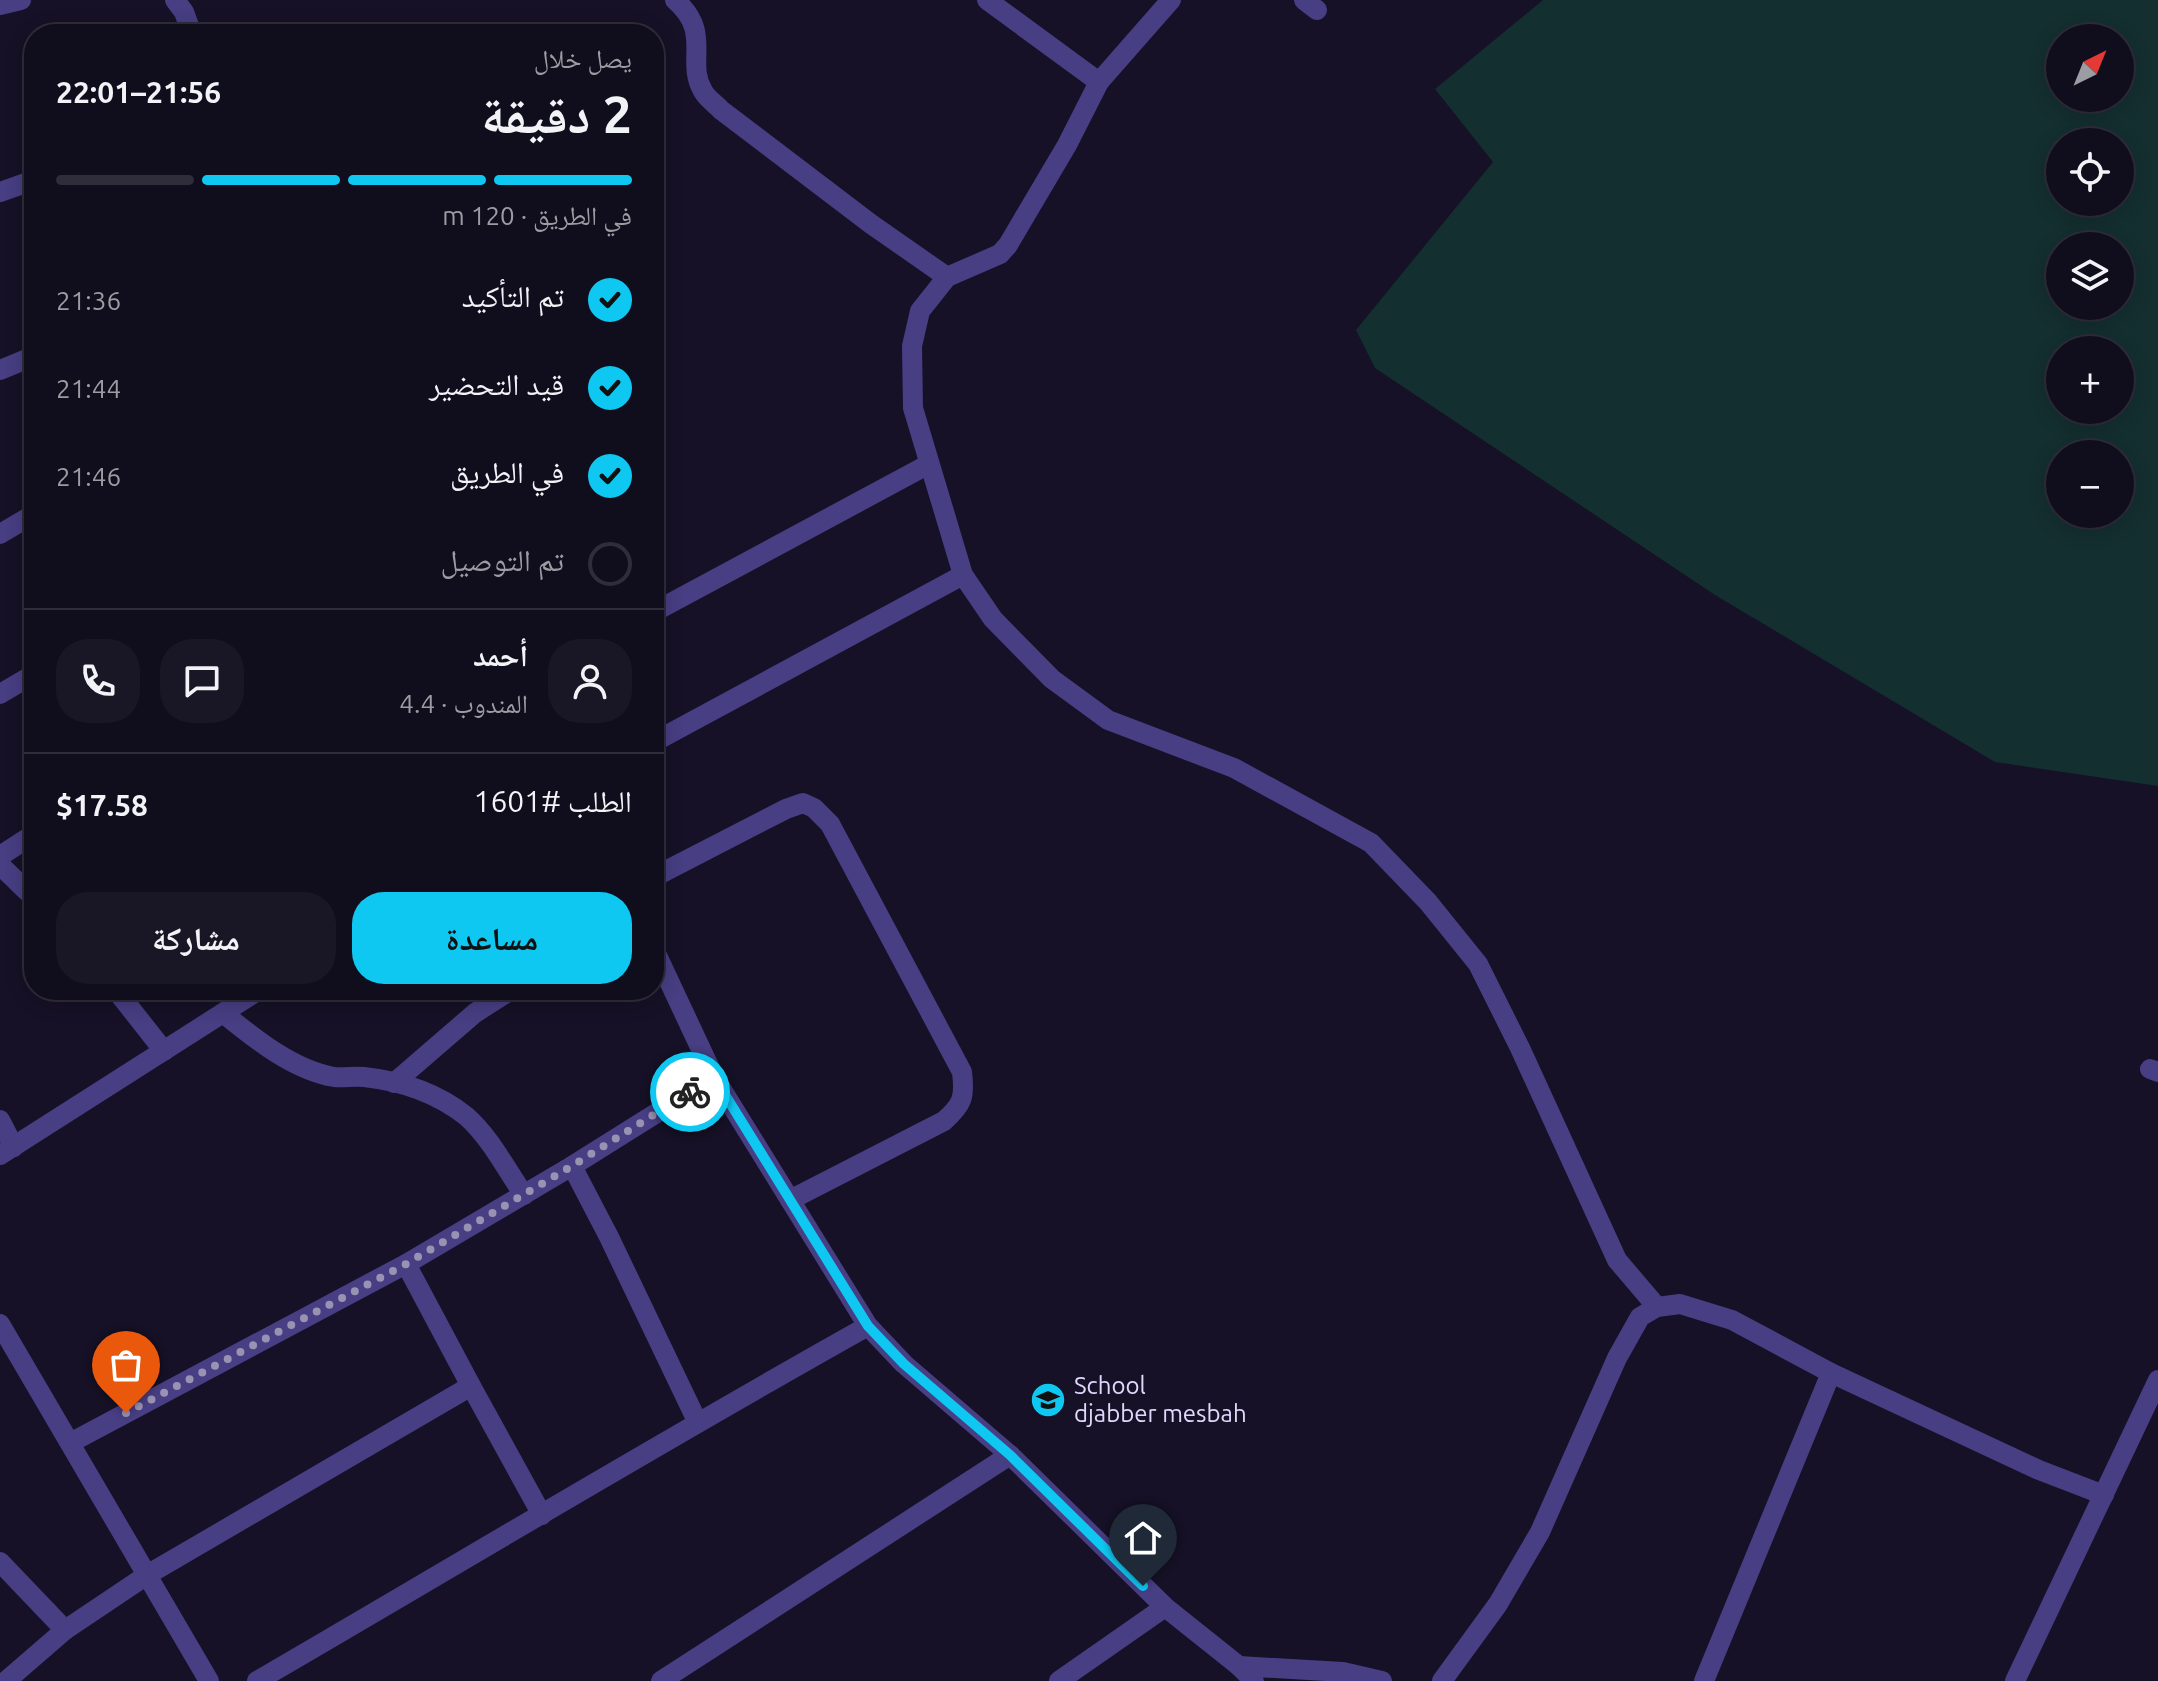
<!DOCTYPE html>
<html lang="ar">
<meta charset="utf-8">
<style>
:root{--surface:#100d1c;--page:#191625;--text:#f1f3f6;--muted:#9c9ca3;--line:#302d3b;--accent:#0fc8f2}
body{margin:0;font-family:Ubuntu,"Noto Naskh Arabic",sans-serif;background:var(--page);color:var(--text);direction:rtl;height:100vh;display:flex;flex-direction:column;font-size:30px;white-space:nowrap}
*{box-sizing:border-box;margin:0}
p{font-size:26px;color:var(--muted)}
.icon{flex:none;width:44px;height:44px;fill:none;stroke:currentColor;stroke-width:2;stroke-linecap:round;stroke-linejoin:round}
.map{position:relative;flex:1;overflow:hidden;direction:ltr}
.side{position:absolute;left:24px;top:24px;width:640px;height:976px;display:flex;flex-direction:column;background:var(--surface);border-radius:32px;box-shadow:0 4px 20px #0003,0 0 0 2px var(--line);direction:rtl}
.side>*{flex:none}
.needle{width:52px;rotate:43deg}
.tools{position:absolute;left:2046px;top:24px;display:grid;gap:16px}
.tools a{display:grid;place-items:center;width:88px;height:88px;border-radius:50%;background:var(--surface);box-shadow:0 4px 20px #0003,0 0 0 2px var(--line);font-size:40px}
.pin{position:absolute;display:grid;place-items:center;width:68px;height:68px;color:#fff;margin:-82px -34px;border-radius:50% 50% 50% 0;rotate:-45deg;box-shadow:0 0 8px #0007}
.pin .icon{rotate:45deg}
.courier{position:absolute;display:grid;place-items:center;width:80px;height:80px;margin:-40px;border:6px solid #0fc8f2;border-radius:50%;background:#fff;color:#222;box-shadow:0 2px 10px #0007}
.head em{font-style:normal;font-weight:700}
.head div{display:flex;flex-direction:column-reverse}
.head{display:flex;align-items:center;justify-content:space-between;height:136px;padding:0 32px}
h1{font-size:52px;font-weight:700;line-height:60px}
.bar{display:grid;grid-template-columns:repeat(4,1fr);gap:12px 8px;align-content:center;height:96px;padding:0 32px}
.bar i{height:10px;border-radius:6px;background:var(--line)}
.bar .on{background:var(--accent)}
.bar p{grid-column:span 4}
.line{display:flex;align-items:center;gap:20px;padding:0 32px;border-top:2px solid var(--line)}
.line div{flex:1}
.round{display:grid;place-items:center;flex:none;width:84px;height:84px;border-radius:32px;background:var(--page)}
ol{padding:0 32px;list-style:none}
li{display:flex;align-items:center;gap:24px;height:88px}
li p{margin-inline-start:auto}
li .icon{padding:8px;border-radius:50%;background:var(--accent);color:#111;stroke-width:4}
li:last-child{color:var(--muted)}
li i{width:44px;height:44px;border:4px solid var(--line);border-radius:50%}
.action{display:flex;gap:16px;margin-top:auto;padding:16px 32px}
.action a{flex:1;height:92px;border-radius:32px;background:var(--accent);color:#111;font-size:32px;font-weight:700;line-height:92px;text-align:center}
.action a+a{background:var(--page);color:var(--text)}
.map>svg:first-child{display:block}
.green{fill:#142f30;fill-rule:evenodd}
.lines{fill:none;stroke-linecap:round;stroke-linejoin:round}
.minor{stroke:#473e83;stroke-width:20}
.done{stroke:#9992b2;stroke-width:8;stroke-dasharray:0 14.4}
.route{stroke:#0fc8f2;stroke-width:10}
.labels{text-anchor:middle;stroke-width:6;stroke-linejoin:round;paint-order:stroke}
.poi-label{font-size:24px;fill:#e0d8fd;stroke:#161126;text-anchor:start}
</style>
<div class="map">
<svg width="2158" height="1681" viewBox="0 0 2158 1681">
<rect width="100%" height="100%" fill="#161126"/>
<path class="green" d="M 1543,0 L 2158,0 L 2158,786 L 1995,762 L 1715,595 L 1375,368 L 1356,330 L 1493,162 L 1435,89 ZM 2060,38 L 2120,38 L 2120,98 L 2060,98 ZM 2060,142 L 2120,142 L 2120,202 L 2060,202 ZM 2060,246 L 2120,246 L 2120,306 L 2060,306 ZM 2060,350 L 2120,350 L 2120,410 L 2060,410 ZM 2060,454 L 2120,454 L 2120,514 L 2060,514 Z"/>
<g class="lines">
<g class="minor">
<polyline points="175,0 184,12 192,34"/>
<path d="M 675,0 C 713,33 685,61 703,91 C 706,98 716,104 721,110 L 871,224 L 947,277"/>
<polyline points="987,0 1099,82 1171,0"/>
<polyline points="1304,0 1317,10"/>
<polyline points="0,5 21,0"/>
<polyline points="1099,82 1067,145 1008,245 1000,254 947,277 920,311 912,346 913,408 963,575 993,619 1052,679 1108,720 1234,768 1371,843 1428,902 1478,964 1520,1048 1617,1260 1657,1307"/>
<polyline points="0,192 34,180"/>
<polyline points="0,370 34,356"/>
<polyline points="0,534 34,514"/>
<polyline points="654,612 929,464"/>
<polyline points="0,694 34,674"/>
<polyline points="654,742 963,575"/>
<polyline points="0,856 34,834"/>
<polyline points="0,865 34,898"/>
<path d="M 654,877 L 786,809 L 803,803 L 814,808 L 830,824 L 962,1072 C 965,1097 963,1104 944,1121 L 790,1200"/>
<polyline points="654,949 714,1077 868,1326 904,1364 1010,1455 1165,1607 1239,1666 1254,1681"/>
<polyline points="116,990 164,1051"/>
<path d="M 223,1013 C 255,1039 293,1070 334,1077 C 344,1078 354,1076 364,1077 C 401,1081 437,1093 466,1116 C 490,1137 506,1169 524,1195"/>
<polyline points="2150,1069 2158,1072"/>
<polyline points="394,1083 475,1013 511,990"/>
<polyline points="0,1120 14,1147"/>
<polyline points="0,1155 259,990"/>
<polyline points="572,1166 609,1237 697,1421"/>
<polyline points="0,1324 209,1681"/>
<polyline points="1831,1373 2039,1470 2104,1495"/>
<polyline points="471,1386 542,1515"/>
<polyline points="70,1443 406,1264 572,1166 714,1077"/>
<polyline points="0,1562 65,1630"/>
<polyline points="1239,1666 1343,1672 1382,1681"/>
<polyline points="6,1681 65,1630 147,1575 471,1386 406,1264"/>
<path d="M 257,1681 C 460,1563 662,1441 868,1326"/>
<polyline points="661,1681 1010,1455"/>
<polyline points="1059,1681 1165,1607"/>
<polyline points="1442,1681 1498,1604 1540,1532 1617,1358 1640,1317 1657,1307 1680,1304 1732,1320 1831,1373 1704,1681"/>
<polyline points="2015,1681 2158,1380"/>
</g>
</g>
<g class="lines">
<polyline class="done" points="126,1413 406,1264 572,1166 690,1092"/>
<polyline class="route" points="690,1092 714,1077 868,1326 904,1364 1010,1455 1143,1586"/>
</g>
<defs>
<g id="school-disc" transform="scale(1.8)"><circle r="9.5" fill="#0fc8f2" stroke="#161126"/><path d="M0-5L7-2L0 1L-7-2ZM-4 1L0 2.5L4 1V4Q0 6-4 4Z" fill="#111"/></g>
</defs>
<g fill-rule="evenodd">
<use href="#school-disc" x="1048" y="1400"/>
</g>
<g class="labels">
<g class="poi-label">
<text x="1074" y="1394">School<tspan x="1074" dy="28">djabber mesbah</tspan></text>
</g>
</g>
</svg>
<div class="tools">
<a><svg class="needle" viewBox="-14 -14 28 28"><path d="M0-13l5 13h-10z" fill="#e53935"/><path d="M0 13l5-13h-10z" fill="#9c9ca3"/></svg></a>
<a><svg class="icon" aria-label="locate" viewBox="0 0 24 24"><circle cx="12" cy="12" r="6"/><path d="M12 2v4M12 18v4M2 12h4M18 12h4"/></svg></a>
<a><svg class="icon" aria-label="layers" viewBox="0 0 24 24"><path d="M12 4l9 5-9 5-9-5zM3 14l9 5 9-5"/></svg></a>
<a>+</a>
<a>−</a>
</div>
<div class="pin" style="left:126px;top:1413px;background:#ea580c"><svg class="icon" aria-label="bag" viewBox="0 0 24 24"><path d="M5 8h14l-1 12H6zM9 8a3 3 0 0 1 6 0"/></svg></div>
<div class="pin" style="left:1143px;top:1586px;background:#1f2937"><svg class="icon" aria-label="home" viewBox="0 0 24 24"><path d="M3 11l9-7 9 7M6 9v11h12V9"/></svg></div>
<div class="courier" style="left:690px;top:1092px"><svg class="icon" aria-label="bike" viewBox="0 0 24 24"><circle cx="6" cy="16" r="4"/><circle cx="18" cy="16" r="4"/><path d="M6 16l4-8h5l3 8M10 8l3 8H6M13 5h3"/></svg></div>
<section class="side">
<div class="head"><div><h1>2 دقيقة</h1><p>يصل خلال</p></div><em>21:56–22:01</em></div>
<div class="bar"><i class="on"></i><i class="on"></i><i class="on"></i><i></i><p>في الطريق · 120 m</p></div>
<ol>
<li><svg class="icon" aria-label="check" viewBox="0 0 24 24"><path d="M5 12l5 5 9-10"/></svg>تم التأكيد<p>21:36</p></li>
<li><svg class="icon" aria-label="check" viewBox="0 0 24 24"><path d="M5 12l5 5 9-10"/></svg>قيد التحضير<p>21:44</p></li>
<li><svg class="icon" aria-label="check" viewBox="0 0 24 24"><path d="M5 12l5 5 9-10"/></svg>في الطريق<p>21:46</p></li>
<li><i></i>تم التوصيل</li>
</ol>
<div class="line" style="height:144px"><a class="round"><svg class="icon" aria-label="person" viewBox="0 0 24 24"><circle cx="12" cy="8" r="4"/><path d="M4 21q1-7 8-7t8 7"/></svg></a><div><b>أحمد</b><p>المندوب · 4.4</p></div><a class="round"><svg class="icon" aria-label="chat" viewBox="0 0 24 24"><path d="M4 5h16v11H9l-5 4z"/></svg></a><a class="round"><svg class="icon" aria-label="phone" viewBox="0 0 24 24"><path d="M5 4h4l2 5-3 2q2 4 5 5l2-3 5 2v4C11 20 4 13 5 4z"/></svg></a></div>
<div class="line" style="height:104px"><div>الطلب #1601</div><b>$17.58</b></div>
<div class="action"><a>مساعدة</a><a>مشاركة</a></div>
</section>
</div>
